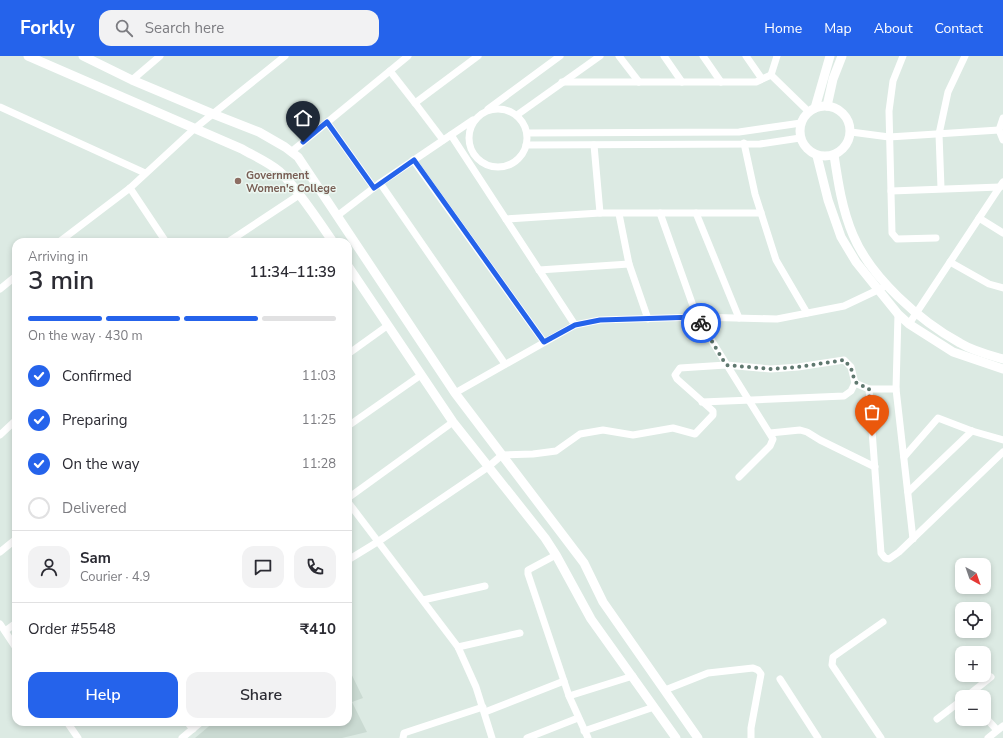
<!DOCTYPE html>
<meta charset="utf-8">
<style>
:root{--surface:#fff;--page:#f2f2f3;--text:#2b2b33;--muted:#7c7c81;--line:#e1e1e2;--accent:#2563eb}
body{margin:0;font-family:"Nunito Sans",sans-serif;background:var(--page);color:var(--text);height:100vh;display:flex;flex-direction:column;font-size:15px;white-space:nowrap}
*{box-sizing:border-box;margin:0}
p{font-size:13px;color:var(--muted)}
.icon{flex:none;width:22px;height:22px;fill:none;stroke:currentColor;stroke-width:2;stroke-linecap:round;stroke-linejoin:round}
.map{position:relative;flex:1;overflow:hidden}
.side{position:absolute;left:12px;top:182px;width:340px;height:488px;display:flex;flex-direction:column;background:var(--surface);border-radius:12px;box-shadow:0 2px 6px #0003}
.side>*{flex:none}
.needle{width:26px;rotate:140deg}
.controls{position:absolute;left:955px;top:502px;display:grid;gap:8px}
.controls a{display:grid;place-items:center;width:36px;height:36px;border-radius:8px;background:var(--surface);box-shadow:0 2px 6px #0003;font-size:20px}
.pin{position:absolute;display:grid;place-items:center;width:34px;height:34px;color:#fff;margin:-41px -17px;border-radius:50% 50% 50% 0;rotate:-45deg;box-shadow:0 0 4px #0007}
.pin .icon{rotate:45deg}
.courier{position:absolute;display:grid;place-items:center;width:40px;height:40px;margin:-20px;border:3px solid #2563eb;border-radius:50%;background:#fff;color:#222;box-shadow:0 1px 5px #0007}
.head em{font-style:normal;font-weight:600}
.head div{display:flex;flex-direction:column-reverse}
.head{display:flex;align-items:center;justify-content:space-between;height:68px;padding:0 16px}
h1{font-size:26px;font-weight:600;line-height:30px}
.bar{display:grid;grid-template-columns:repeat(4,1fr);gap:6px 4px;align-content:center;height:48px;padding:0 16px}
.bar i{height:5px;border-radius:3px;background:var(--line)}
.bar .current{background:var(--accent)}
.bar p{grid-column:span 4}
.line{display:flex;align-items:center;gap:10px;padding:0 16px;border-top:1px solid var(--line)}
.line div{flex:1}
.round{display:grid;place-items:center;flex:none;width:42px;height:42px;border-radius:12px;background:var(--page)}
ol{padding:0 16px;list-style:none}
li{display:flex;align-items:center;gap:12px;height:44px}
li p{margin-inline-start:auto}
li .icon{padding:4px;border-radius:50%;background:var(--accent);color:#fff;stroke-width:4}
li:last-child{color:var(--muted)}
li i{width:22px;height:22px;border:2px solid var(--line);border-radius:50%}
.button{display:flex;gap:8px;margin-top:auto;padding:8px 16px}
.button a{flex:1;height:46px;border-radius:12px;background:var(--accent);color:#fff;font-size:16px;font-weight:600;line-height:46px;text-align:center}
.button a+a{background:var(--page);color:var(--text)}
header{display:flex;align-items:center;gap:24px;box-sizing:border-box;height:56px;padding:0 20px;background:var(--accent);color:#fff}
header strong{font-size:19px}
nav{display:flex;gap:22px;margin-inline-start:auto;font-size:14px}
.search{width:280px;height:36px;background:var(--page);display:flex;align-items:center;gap:10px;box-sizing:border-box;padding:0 14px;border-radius:12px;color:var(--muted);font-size:15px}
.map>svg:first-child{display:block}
.built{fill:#cadad2}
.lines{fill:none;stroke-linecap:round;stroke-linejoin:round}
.minor{stroke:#fff;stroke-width:7}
.tertiary{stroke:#fff;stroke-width:9}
.done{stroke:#5f786f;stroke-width:4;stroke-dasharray:0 7.2}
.route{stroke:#2563eb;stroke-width:5}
.education-dot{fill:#8d6e63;stroke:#ecf7f1;stroke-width:1.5}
.labels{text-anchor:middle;stroke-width:3;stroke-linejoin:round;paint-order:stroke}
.education-label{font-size:11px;font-weight:bold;fill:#785e54;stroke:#ecf7f1;text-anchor:start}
</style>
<header>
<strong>Forkly</strong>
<div class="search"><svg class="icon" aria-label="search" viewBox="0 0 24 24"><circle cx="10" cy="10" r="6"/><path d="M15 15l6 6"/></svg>Search here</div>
<nav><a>Home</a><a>Map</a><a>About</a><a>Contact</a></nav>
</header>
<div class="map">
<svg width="1003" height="682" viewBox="0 0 1003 682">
<rect width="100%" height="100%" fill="#dceae3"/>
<polygon class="built" points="348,611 363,642 352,646 367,676 342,682 195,682 214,666 348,666"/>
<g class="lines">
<g class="minor">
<polyline points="619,0 639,26"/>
<polyline points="664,0 682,26"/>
<polyline points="703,0 721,26"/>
<polyline points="746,0 762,23"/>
<polyline points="777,0 771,19 809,56"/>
<polyline points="903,0 893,25 889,55 892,177 897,183 936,182"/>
<polyline points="390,15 415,47"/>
<polyline points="132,24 160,0"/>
<polyline points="562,26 756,26 771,19"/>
<polyline points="0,51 145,117"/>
<circle cx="498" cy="82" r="29"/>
<polyline points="488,53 560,0"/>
<polyline points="517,59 600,0"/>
<polyline points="1003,62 999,74 1003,84"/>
<polyline points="327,66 374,132"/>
<polyline points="851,76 889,81 999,74"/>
<polyline points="527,77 739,76 801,67"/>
<polyline points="451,79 575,269"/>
<polyline points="443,84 415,47 478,0"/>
<polyline points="744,87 755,138 776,204 807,257"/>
<polyline points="526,89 760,88 800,82"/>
<polyline points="594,89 600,157"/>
<polyline points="291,96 408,0"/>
<polyline points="413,104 544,286"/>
<polyline points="380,127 505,308"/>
<polyline points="130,132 166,186"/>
<polyline points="941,132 939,78 948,36 965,0"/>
<polyline points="891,135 1000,131"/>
<polyline points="660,157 697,261 773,383 770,390 739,421"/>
<polyline points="696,157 739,262"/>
<polyline points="619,158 629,208 648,263"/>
<polyline points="337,160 380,127 473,64"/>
<polyline points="979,162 1003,177"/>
<polyline points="506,163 600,157 761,157"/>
<polyline points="59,186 130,132 194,73 285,0"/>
<polyline points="228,186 299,139"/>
<polyline points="950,206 989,228 1003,232"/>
<polyline points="539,214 629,208"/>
<polyline points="0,233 16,220"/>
<polyline points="898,258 896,333 913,483"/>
<polyline points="909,268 1003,126"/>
<polyline points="348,298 387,270"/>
<polyline points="869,333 881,497 885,502 889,503 899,496 1003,396"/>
<polyline points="455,337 575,269 600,264 697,261 777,263 844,250 882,232"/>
<polyline points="702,346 844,340 851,335 855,327"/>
<polyline points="348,370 421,319"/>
<polyline points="770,377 800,374 807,376 820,384 875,411"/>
<polyline points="0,379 16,364"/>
<polyline points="904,401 938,362 972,375 1003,384"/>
<polyline points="908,436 972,375"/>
<polyline points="348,442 453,366"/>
<polyline points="348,446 458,591 476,631 492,682"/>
<polyline points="0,496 16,483"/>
<polyline points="556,499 528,514 528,518 569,640"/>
<polyline points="348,504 379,485 488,411 502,399 533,398 556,395 580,378 603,374 633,379 673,372 695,378 713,359 713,355 677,323 675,319 680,312 726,309 771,313 798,311 844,304 851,311 855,327 869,333 896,333"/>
<polyline points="423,544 485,530"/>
<polyline points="0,568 16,592"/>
<polyline points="5,575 16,567"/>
<polyline points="458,591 520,577"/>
<polyline points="780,623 818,682"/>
<polyline points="665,634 708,617 753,612 758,614 761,618 751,672 751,682"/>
<polyline points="966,641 991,621"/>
<polyline points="485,656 564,625"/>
<polyline points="984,660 997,674"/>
<polyline points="937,663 962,644"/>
<polyline points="67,666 78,682"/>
<polyline points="187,666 193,673"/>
<polyline points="584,675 654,651"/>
<polyline points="182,682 201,666"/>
<polyline points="403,682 404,677 483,651"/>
<polyline points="527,682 578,662"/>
<polyline points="588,682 569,640 633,620"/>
<polyline points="881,682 832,609 833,601 883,566"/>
<polyline points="988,682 1003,670"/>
</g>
<g class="tertiary">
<path d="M 28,0 L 242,93 C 254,100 268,106 279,115 C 295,129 320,167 333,186"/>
<polyline points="83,0 132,24 213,58 259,76 285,91 298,101 455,337 584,507 603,546 698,682"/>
<circle cx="825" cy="75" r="25"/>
<polyline points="827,50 833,23 842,0"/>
<polyline points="815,52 830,0"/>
<path d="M 834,99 C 838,126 842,153 853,179 C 871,222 920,265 960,287 C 973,295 989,299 1003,303"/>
<polyline points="817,100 828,144 841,181 856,206 898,258 909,268 953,296 1003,313"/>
<polyline points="348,210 453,366 545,482 556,499 591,563 676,682"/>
</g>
</g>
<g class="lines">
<polyline class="done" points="701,267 726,309 771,313 798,311 844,304 851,312 855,326 869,333 872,380"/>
<polyline class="route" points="303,86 327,66 374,132 414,104 544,286 575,269 600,264 697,261 701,267"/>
</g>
<circle class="education-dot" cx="238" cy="125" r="4"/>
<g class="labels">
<g class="education-label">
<text x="246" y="123">Government<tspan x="246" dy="13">Women's College</tspan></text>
</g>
</g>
</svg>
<div class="controls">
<a><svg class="needle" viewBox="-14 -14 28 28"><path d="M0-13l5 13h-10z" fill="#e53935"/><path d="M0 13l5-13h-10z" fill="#7c7c81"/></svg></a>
<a><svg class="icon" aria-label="locate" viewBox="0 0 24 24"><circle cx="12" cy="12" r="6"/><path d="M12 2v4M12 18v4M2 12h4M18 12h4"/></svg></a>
<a>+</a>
<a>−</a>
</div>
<div class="pin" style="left:872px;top:380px;background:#ea580c"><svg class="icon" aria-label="bag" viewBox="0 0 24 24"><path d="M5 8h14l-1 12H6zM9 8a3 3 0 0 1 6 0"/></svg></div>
<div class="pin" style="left:303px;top:86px;background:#1f2937"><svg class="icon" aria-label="home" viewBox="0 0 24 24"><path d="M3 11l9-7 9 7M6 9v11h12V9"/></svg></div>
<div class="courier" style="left:701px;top:267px"><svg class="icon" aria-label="bike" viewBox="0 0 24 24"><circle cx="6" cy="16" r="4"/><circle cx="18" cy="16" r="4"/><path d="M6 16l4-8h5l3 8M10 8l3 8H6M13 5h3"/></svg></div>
<section class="side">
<div class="head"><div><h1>3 min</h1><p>Arriving in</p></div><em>11:34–11:39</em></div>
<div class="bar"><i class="current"></i><i class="current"></i><i class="current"></i><i></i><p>On the way · 430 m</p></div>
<ol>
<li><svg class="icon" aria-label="check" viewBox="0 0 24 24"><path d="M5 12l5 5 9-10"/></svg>Confirmed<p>11:03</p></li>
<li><svg class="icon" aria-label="check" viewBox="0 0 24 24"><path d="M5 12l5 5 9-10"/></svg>Preparing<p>11:25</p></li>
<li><svg class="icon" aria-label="check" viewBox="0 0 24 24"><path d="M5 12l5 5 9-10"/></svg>On the way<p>11:28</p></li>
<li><i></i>Delivered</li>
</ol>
<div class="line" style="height:72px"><a class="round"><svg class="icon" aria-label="person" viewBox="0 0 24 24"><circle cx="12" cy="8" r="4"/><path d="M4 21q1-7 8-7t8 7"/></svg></a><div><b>Sam</b><p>Courier · 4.9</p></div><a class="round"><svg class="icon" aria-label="chat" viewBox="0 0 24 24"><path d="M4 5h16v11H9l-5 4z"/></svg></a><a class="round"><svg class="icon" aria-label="phone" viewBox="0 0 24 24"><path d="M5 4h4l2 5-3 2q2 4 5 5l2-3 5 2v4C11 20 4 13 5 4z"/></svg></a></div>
<div class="line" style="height:52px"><div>Order #5548</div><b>₹410</b></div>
<div class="button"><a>Help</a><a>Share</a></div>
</section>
</div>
